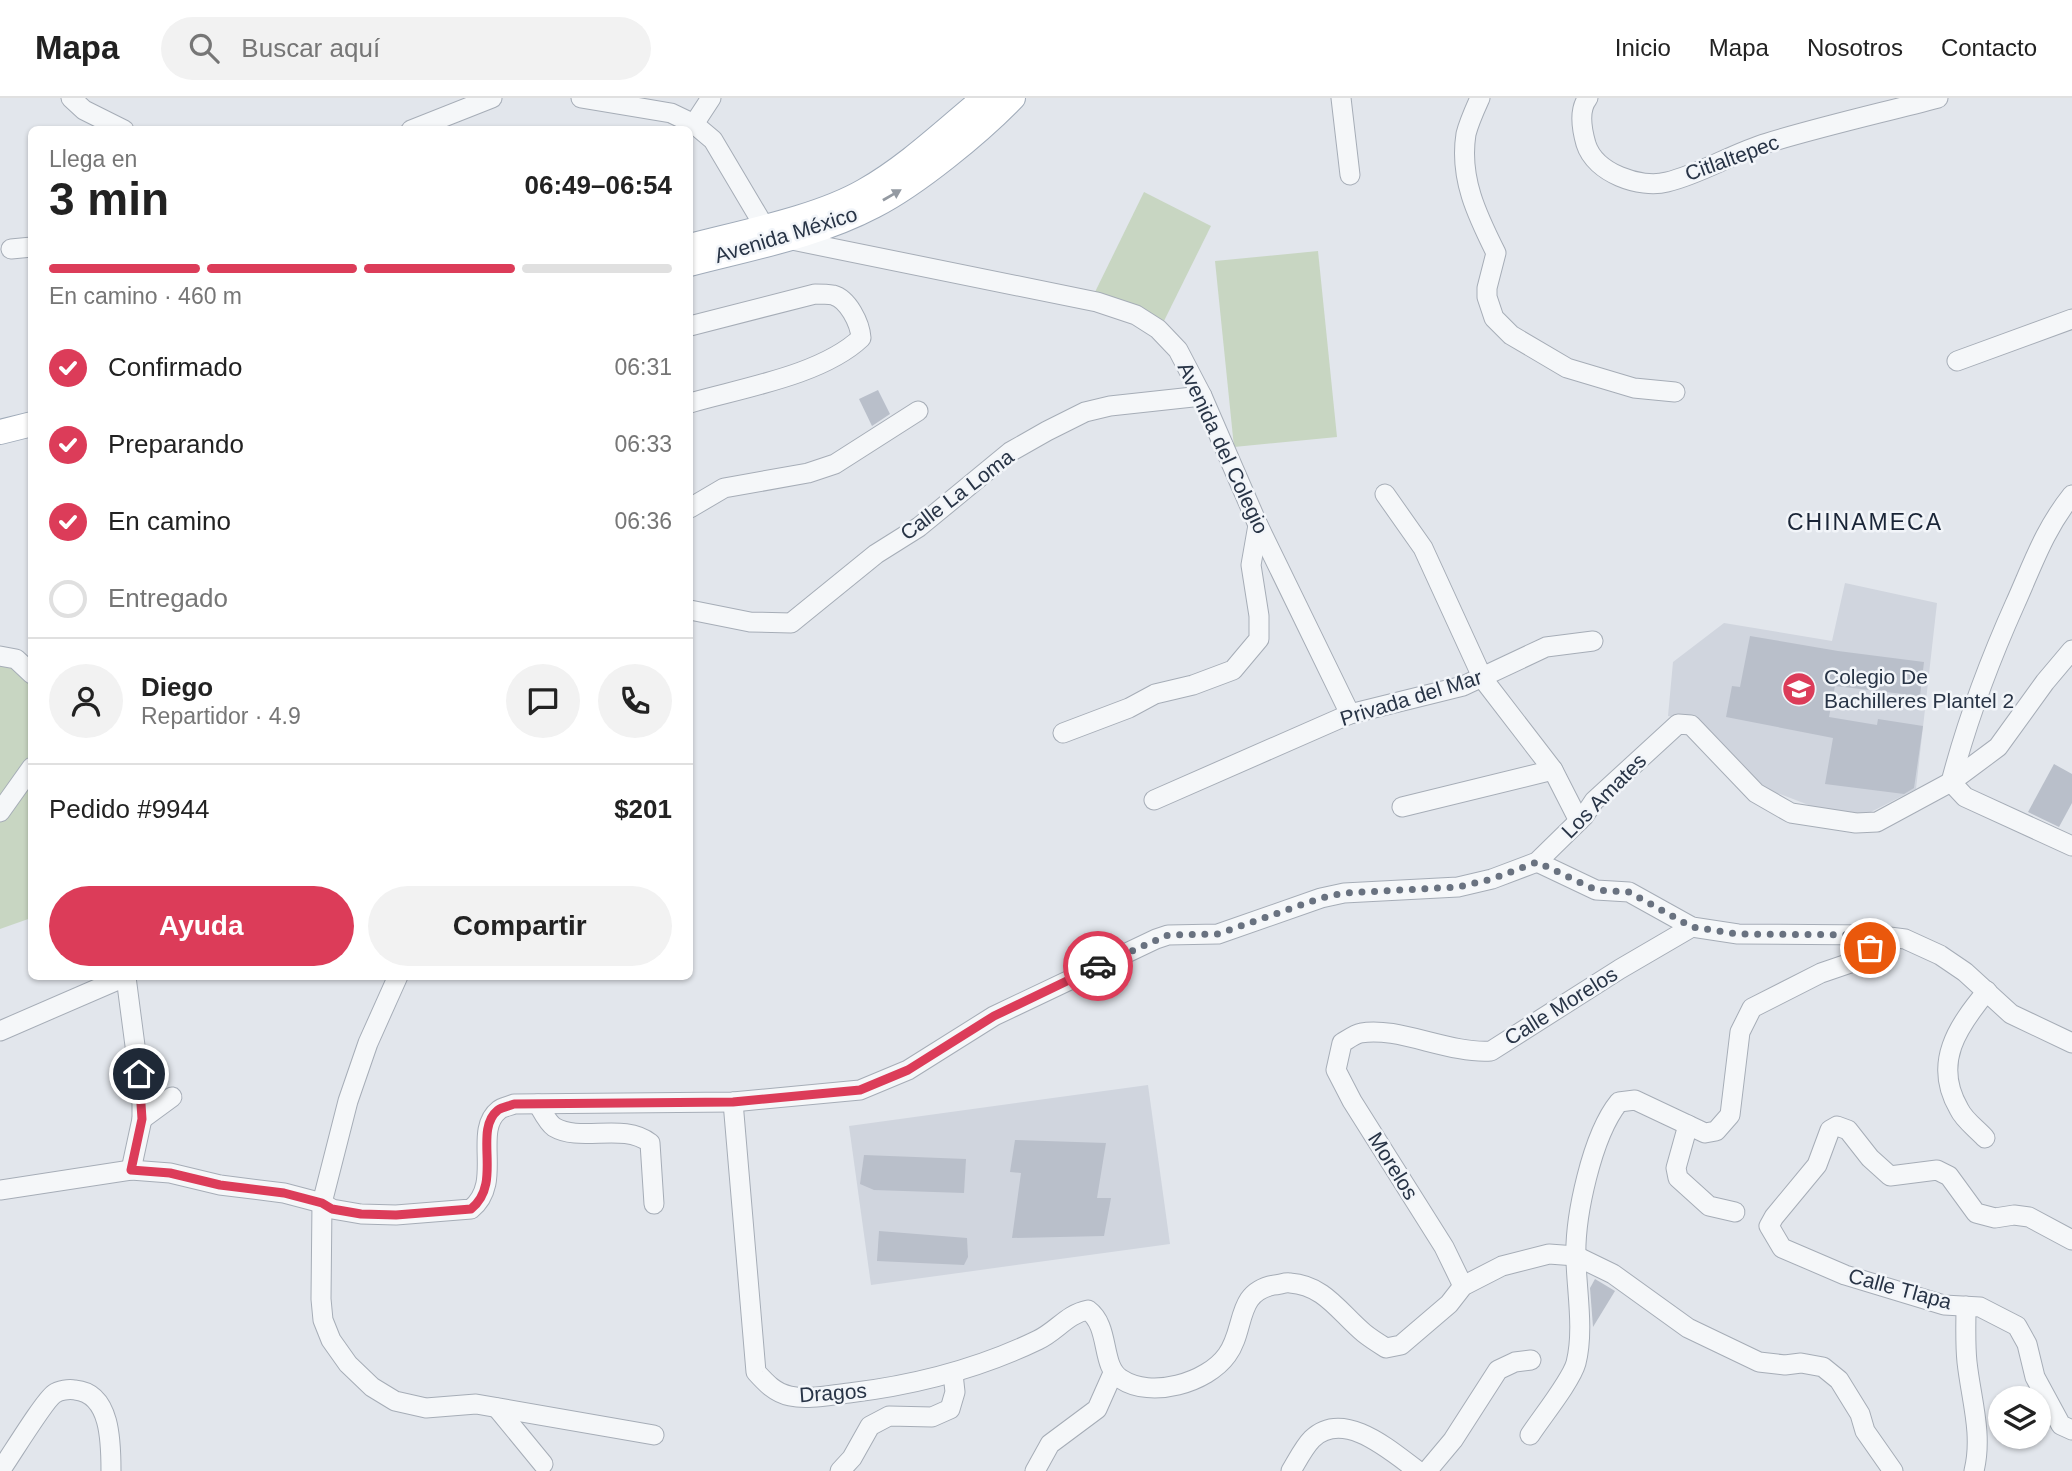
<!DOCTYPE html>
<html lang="es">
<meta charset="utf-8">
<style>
:root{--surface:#fff;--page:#f2f2f2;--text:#222;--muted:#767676;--line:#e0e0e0;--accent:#dc3c59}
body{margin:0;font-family:Helvetica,sans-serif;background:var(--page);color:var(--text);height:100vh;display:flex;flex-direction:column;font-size:26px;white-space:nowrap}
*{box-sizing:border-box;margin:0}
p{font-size:23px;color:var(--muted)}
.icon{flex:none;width:38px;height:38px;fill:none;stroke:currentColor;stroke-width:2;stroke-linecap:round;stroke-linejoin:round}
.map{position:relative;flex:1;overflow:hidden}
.sheet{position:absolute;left:28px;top:28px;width:665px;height:854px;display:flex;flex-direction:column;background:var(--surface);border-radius:10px;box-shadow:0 2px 5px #0004}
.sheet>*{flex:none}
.controls{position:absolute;left:1988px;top:1288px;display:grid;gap:14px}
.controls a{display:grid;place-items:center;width:63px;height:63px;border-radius:50%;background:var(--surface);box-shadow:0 2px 5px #0004;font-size:35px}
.pin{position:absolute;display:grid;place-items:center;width:60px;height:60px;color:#fff;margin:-30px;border:4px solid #fff;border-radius:50%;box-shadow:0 2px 7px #0007}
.courier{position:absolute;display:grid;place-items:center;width:70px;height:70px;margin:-35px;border:5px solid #dc3c59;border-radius:50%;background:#fff;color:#222;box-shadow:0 2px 9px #0007}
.headline em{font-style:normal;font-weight:700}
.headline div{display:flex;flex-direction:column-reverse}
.headline{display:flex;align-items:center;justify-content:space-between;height:119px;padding:0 21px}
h1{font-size:46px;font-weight:700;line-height:52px}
.bar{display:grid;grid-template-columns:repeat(4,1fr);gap:10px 7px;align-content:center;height:84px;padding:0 21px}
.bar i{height:9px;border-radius:5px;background:var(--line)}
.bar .active{background:var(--accent)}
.bar p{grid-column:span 4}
.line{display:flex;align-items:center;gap:18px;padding:0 21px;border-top:2px solid var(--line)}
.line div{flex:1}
.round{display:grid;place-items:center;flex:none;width:74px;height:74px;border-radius:37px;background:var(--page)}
ol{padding:0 21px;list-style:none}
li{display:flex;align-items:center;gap:21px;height:77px}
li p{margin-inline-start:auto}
li .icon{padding:7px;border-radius:50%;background:var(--accent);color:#fff;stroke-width:4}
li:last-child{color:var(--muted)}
li i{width:38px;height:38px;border:4px solid var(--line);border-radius:50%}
.button{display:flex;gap:14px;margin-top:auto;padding:14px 21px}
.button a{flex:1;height:80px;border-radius:42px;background:var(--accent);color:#fff;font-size:28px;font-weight:700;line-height:80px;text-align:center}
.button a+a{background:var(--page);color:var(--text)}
header{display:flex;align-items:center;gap:42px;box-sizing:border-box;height:98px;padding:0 35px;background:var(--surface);border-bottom:2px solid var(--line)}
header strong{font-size:33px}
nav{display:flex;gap:38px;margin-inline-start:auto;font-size:24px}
.search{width:490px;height:63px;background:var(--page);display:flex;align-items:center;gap:18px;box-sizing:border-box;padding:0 24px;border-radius:38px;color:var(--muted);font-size:26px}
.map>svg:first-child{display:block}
.built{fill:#d0d5de}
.green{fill:#c8d6c2}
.building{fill:#b9bfca}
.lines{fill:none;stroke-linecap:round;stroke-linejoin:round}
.minor-casing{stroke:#a6adb7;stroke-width:21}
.major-casing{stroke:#a0abb9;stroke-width:26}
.minor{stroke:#f5f7f9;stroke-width:19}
.major{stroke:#fff;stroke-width:24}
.oneway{fill:#949aa2}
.done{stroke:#697280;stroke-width:7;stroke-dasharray:0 12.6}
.route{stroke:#dc3c59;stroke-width:9}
.labels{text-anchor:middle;stroke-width:5;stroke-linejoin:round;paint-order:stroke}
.street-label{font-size:21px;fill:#283446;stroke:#f2f5f9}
.poi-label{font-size:21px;fill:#283446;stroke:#f2f5f9;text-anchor:start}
.neighbourhood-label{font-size:23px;letter-spacing:2px;fill:#1a2537;stroke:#f2f5f9}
</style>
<header>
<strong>Mapa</strong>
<div class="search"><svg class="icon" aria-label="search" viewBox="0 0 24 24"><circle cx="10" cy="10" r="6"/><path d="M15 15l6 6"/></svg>Buscar aquí</div>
<nav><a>Inicio</a><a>Mapa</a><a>Nosotros</a><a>Contacto</a></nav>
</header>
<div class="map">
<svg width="2072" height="1373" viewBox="0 0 2072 1373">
<rect width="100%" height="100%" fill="#e2e6ec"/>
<g class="built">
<polygon points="1845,485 1937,505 1916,691 1863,718 1819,711 1759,688 1699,624 1668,618 1673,564 1724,525 1832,543"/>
<polygon points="1148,987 1170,1146 871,1187 849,1028"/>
</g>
<g class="green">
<polygon points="1144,94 1211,128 1162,227 1095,194"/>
<polygon points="1318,153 1337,339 1234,349 1215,163"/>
<polygon points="0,562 32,564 31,820 0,831"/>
</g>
<g class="building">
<polygon points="878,292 890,316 872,328 859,301"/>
<polygon points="1750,538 1838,553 1924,564 1920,598 1835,588 1829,619 1877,627 1878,621 1923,628 1914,690 1904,696 1825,686 1833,640 1726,619 1732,588 1740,589"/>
<polygon points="2054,666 2072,676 2072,705 2059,729 2028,714"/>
<polygon points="1015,1042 1106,1045 1097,1100 1111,1100 1104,1138 1012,1140 1021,1075 1010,1074"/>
<polygon points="864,1057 966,1061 964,1095 874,1092 860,1086"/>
<polygon points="879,1133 967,1140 968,1159 964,1167 877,1163"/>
<polygon points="1595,1181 1615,1193 1593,1229 1590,1190"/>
</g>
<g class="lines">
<g class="minor-casing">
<g id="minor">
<polyline points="71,0 84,12 124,32"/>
<polyline points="581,0 671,15 694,26 713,42 764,128 787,141 1097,204 1136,217 1158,231 1178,252 1202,298 1258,427 1350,616"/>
<polyline points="1341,0 1350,77"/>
<path d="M 1480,0 C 1475,11 1469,24 1466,36 C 1459,80 1477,117 1496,155 L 1487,190 L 1487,199 L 1494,220 L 1511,237 L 1567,270 L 1634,290 L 1675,294"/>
<path d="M 1588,0 C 1578,12 1582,32 1586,46 C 1595,75 1640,91 1667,84 C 1701,76 1733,55 1767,45 C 1823,28 1881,15 1938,0"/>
<polyline points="694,26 711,0"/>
<polyline points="411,32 492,0"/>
<polyline points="11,151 32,149"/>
<path d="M 690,228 L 815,196 C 820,196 827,196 833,197 C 848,201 860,225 861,240 C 822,277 742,290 690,305"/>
<polyline points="1957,263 2072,221"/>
<polyline points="1385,396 1423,450 1483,581 1553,672 1579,723"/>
<polyline points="690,410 724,390 808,375 835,366 918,313"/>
<polyline points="690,512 750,524 791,525 876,456 919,429 1010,354 1047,333 1085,314 1110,308 1202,298"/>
<polyline points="0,558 16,561 32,576"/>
<polyline points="1063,635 1129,610 1155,596 1193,587 1233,572 1259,541 1259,518 1251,467 1258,427"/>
<path d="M 1951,684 C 1967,623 1989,564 2015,506 C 2033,466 2044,432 2072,397"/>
<polyline points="1951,684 1965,699 2072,748"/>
<polyline points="1154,702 1350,616 1463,588 1546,549 1593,543"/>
<polyline points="1402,709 1553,672"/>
<polyline points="0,714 32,669"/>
<polyline points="1537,764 1596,792 1629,794 1692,829 1738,836 1874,837 1905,841 1940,857 1965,874 2011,916 2072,945"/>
<polyline points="398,878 368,945 348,1003 322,1105 321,1201 323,1222 331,1242 348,1266 372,1289 395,1303 426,1310 476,1306 654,1337"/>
<polyline points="126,879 142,1001 142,1021 131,1072"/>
<polyline points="0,933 127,878"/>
<path d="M 733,1004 L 756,1274 C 766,1285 775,1295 790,1298 C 808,1302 830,1297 849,1295 C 915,1287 978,1271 1038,1242 C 1057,1233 1067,1216 1088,1212 C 1111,1229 1100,1268 1121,1281 C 1151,1301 1207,1285 1227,1257 C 1246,1231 1235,1194 1274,1187 C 1279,1187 1285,1184 1290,1185 C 1324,1187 1340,1215 1364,1235 C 1370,1240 1378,1245 1386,1250 L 1401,1247 L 1449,1206 L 1463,1188 L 1502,1168 L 1549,1156 L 1576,1158 L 1613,1176 L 1688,1230 L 1759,1264 L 1785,1267 L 1801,1265 L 1823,1269 L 1839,1282 L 1860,1316 L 1865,1333 L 1893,1373"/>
<path d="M 538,1006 C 542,1013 548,1025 554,1029 C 581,1045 623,1024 650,1045 L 654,1106"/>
<polyline points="142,1021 172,999"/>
<polyline points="1688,1027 1676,1070 1678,1080 1709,1108 1735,1114"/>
<path d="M 1985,1040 C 1977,1031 1964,1022 1959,1011 C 1932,965 1958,928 1987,893"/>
<path d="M 0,1092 L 131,1072 L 170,1075 L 220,1087 L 284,1095 L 322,1105 L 332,1111 L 361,1116 L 396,1117 L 471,1111 C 504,1085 472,1033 499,1012 C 502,1009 510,1008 514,1006 L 733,1004 L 860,992 L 908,972 L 994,918 L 1156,841 L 1168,837 L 1218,836 L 1321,800 L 1344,795 L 1458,789 L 1492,781 L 1537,764 L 1584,718 L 1594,703 L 1678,626 L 1691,627 L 1756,695 L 1791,715 L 1856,725 L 1877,724 L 1951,684 L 1998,649 L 2045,584 L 2072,552"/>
<polyline points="2072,1142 2029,1119 2014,1117 1995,1120 1976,1115 1949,1078 1937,1072 1890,1078 1870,1060 1848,1032 1837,1028 1830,1032 1817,1067 1774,1119 1769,1128 1782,1150 1845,1177 1944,1207 1980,1209 2017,1228 2027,1246 2035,1279 2061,1327 2072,1332"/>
<path d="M 1463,1188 L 1444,1149 L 1352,1003 L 1336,972 L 1342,945 C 1347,942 1355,936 1361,935 C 1397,928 1449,956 1491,953 L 1620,871 L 1692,829"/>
<path d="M 1966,1208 C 1966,1227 1965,1245 1967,1264 C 1971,1301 1983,1336 1974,1373"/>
<polyline points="497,1310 543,1366"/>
<path d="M 1530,1337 C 1541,1320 1571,1283 1576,1265 C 1584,1233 1577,1195 1576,1163 C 1574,1120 1592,1037 1619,1004 L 1635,1002 L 1705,1035 L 1716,1033 L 1730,1017 L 1740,934 L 1752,910 L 1821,875 L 1859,862 L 1868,855 L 1874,837"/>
<path d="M 0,1373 C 10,1359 44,1303 54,1296 C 59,1292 69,1291 75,1292 C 111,1295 111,1345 111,1373"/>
<polyline points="840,1373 852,1360 870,1328 889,1318 932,1319 950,1311 955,1294 953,1276"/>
<polyline points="1035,1373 1050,1346 1097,1311 1113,1275"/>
<path d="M 1291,1373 C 1297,1363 1304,1349 1312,1341 C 1344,1310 1392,1354 1418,1373"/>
<polyline points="1427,1373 1453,1342 1498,1272 1515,1264 1531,1262"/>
</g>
</g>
<g class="major-casing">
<g id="major">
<path d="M 690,148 C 743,134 817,120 864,93 C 908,68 945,32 984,0"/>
<path d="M 690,166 C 751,150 817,138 874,108 C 917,86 979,35 1013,0"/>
<polyline points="0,334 32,326"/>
</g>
</g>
<use href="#minor" class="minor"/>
<use href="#major" class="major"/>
</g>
<defs><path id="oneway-solid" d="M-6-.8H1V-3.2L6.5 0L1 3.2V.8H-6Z" transform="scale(1.75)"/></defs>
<use class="oneway" href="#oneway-solid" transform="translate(892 97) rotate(-30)"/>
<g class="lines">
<polyline class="done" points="1098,868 1168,837 1218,836 1321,800 1344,795 1458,789 1492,781 1537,764 1596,792 1629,794 1692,829 1738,836 1874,837 1870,850"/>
<path class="route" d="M 139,976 L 142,1021 L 131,1072 L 170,1075 L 220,1087 L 284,1095 L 322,1105 L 332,1111 L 361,1116 L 396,1117 L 471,1111 C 504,1085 472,1033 498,1012 C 502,1009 510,1008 514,1006 L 733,1004 L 860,992 L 908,972 L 994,918 L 1098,868"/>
</g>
<defs>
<g id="school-disc" transform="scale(1.75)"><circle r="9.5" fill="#dc3c59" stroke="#f2f5f9"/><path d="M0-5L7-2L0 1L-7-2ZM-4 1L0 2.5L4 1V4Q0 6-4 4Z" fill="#fff"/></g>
</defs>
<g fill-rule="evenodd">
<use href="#school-disc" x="1799" y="591"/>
</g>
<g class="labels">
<g class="street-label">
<text transform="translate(1732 60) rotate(-20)" y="7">Citlaltepec</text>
<text transform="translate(786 137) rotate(-17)" y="7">Avenida México</text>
<text transform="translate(1223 350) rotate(65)" y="7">Avenida del Colegio</text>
<text transform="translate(957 397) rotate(-37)" y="7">Calle La Loma</text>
<text transform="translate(1411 600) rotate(-17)" y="7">Privada del Mar</text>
<text transform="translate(1604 698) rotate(-45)" y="7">Los Amates</text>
<text transform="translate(1561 908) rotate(-32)" y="7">Calle Morelos</text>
<text transform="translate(1393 1068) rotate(58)" y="7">Morelos</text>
<text transform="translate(1900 1191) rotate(15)" y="7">Calle Tlapa</text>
<text transform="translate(833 1295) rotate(-4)" y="7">Dragos</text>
</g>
<g class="poi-label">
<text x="1824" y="586">Colegio De<tspan x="1824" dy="24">Bachilleres Plantel 2</tspan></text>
</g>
<g class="neighbourhood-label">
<text x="1865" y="432">CHINAMECA</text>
</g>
</g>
</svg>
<div class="controls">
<a><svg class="icon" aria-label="layers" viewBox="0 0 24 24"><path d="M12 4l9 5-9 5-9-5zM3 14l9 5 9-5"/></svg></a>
</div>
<div class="pin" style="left:1870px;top:850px;background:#ea580c"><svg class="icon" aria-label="bag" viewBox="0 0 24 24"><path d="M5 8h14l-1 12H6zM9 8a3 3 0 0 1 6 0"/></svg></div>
<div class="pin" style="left:139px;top:976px;background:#1f2937"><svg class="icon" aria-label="home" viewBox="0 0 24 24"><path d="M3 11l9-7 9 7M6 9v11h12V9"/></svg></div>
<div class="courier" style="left:1098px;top:868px"><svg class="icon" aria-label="car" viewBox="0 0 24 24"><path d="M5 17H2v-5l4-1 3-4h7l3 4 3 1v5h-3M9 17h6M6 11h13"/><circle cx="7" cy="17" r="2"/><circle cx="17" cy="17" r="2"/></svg></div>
<section class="sheet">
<div class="headline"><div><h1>3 min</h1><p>Llega en</p></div><em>06:49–06:54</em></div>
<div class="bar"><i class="active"></i><i class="active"></i><i class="active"></i><i></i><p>En camino · 460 m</p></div>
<ol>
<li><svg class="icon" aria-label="check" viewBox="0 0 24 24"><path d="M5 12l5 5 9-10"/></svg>Confirmado<p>06:31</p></li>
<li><svg class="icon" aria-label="check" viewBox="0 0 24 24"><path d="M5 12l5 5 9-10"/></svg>Preparando<p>06:33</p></li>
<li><svg class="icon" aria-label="check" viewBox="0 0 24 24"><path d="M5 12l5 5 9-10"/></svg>En camino<p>06:36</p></li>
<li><i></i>Entregado</li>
</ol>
<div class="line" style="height:126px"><a class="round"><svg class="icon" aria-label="person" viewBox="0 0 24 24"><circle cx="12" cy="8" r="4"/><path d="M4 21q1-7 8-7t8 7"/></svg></a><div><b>Diego</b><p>Repartidor · 4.9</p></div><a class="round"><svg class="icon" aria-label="chat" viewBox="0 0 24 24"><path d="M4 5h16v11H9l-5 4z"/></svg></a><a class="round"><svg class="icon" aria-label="phone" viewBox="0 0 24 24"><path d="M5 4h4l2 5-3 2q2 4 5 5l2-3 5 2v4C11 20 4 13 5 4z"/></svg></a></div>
<div class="line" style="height:91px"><div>Pedido #9944</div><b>$201</b></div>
<div class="button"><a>Ayuda</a><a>Compartir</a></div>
</section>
</div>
